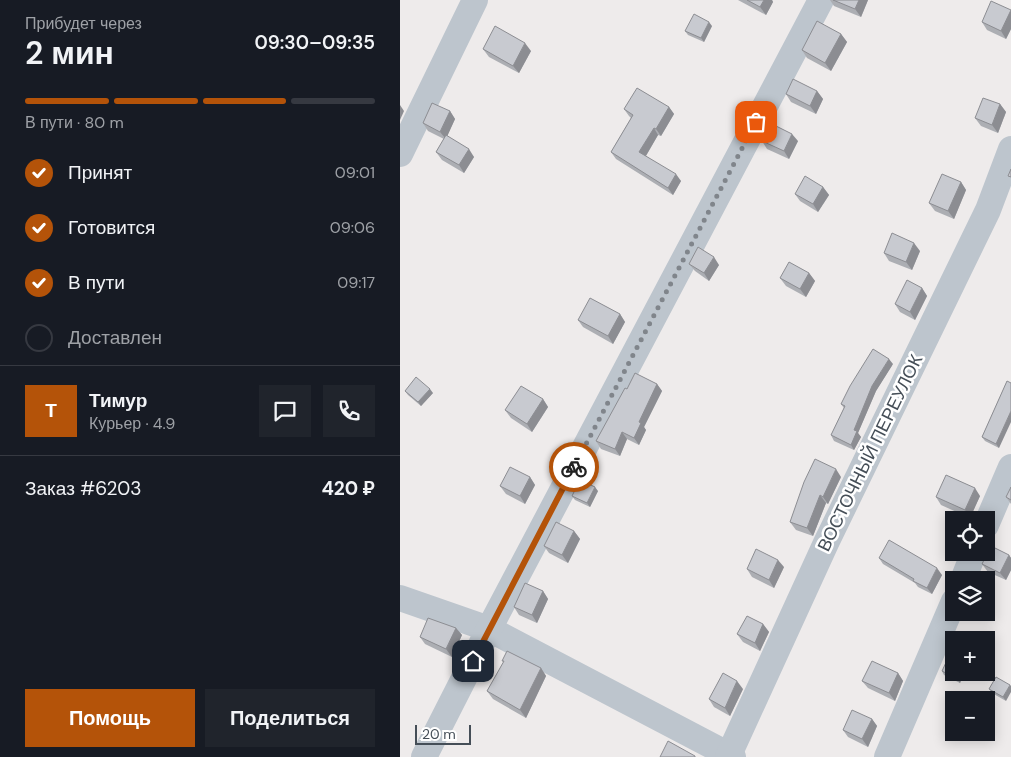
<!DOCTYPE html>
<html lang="ru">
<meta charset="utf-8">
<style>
:root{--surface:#171b24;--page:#20242c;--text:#f1f3f6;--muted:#9ea1a6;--line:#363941;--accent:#b45309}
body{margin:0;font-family:"DM Sans",sans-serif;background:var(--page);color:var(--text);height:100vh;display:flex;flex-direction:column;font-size:19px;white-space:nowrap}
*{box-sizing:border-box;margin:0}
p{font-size:16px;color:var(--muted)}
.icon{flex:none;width:28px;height:28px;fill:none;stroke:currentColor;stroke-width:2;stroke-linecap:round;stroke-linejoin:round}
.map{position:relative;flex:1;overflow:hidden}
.panel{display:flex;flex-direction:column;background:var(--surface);width:400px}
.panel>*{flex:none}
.buttons{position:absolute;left:545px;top:511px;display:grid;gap:10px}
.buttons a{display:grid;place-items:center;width:50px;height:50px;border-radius:0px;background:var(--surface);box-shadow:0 2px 12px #0003;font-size:25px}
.scale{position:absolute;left:15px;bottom:12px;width:56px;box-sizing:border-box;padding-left:5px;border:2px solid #454e57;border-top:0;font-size:14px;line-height:18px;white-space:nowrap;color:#454e57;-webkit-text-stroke:4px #fff;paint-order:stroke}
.pin{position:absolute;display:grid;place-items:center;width:42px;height:42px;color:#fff;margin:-21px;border-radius:10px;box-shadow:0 2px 8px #0006}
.courier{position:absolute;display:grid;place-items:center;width:50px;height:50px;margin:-25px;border:4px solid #b45309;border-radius:50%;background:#fff;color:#222;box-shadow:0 1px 6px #0007}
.overview em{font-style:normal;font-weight:600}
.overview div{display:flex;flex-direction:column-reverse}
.overview{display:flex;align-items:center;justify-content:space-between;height:85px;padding:0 25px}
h1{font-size:32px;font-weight:600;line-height:38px}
.bar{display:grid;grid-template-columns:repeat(4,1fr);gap:8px 5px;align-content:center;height:60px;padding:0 25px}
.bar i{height:6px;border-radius:4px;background:var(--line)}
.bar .current{background:var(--accent)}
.bar p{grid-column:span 4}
.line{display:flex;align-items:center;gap:12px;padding:0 25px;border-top:1px solid var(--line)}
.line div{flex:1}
.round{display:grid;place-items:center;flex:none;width:52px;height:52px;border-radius:0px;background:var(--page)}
ol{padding:0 25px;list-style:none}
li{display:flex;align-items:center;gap:15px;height:55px}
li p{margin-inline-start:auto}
li .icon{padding:5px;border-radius:50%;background:var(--accent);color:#fff;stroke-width:4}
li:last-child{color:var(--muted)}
li i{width:28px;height:28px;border:2px solid var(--line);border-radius:50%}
.button{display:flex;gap:10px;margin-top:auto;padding:10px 25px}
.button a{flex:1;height:58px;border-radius:0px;background:var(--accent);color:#fff;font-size:20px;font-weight:600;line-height:58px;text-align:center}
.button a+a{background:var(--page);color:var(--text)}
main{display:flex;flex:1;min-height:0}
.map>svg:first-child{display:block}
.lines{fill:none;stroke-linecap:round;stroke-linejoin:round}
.minor{stroke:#bdc5cd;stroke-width:26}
.wall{fill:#acaeb3}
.shaded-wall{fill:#8c8d92}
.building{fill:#c8cad0;stroke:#8c8d92}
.done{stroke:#80858b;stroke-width:5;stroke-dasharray:0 9}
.route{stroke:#b45309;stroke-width:6}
.labels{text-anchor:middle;stroke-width:5;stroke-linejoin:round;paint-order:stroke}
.street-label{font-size:18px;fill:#454e57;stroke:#fff}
</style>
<main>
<section class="panel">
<div class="overview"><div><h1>2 мин</h1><p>Прибудет через</p></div><em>09:30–09:35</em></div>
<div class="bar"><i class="current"></i><i class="current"></i><i class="current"></i><i></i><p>В пути · 80 m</p></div>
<ol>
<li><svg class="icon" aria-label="check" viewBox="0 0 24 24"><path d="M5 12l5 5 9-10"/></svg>Принят<p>09:01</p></li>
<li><svg class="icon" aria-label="check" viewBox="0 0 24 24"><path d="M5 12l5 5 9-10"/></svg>Готовится<p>09:06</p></li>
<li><svg class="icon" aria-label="check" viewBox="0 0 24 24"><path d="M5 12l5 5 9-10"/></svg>В пути<p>09:17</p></li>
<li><i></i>Доставлен</li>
</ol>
<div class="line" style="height:90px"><b class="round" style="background:var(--accent);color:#fff">Т</b><div><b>Тимур</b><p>Курьер · 4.9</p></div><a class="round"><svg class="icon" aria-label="chat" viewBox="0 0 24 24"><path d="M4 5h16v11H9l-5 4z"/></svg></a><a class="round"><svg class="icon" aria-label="phone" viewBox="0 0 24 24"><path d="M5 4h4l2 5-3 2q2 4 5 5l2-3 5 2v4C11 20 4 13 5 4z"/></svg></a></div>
<div class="line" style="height:65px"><div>Заказ #6203</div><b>420 ₽</b></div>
<div class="button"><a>Помощь</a><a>Поделиться</a></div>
</section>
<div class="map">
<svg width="611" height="757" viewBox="0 0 611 757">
<rect width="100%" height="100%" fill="#eeebeb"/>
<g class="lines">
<g class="minor">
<polyline points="0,154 75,0"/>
<polyline points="586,525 611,467"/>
<polyline points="563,580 574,552"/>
<polyline points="0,598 89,629 333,757"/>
<polyline points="24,757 89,629 421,0"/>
<polyline points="328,757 426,543 588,210 611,149"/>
<polyline points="487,757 554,601"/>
</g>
</g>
<g class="wall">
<polygon points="338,0 372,0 373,2 366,15"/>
<polygon points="430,0 468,0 461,17 434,6"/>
<polygon points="611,10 611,29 606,39 587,30 582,22"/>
<polygon points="312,26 304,42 288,35 285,31"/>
<polygon points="441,34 447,42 431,71 407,58 402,50"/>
<polygon points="83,49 131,51 119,73 89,57"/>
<polygon points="417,91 423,99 416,114 391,102 386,94"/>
<polygon points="600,104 606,112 598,133 581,126 575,118"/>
<polygon points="269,107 274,114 261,136 258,135 246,156 281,181 273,195 216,159 211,152 231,118 229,116 224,109"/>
<polygon points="50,111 55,119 47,136 74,157 64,173 42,160 36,152 44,139 28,131 23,123"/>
<polygon points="362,141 398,141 389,159 367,149"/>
<polygon points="561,182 566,190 554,219 535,211 529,203"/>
<polygon points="423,187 429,195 418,212 400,201 395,194"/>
<polygon points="520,251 512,270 489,261 484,253"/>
<polygon points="289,264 319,265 309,281 295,271"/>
<polygon points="409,273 415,281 406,297 386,286 380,278"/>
<polygon points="522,288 527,296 515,320 500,312 495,304"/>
<polygon points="220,314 225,322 213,344 183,327 178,320"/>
<polygon points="493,364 476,391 458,433 461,437 454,450 434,441 431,435 444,408 441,404"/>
<polygon points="607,381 599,448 585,441 582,437"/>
<polygon points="257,384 262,391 244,427 246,430 239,445 227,439 220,456 201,449 196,441 227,389"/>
<polygon points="5,391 33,393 21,406 8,395"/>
<polygon points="143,399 148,407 132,432 111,418 105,410"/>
<polygon points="130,477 135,485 125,504 106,494 100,486"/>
<polygon points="441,477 428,504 426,503 413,536 396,530 390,522"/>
<polygon points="611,487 611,504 606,497"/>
<polygon points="198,491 190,507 175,500 172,496"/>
<polygon points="580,496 570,518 541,505 536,497"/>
<polygon points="174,531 180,539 168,563 149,553 144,546"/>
<polygon points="609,555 611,558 611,570 606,580 588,572 582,564"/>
<polygon points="479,558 542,575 532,594 518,587 515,583 483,564"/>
<polygon points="384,567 374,588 352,577 347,569"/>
<polygon points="143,591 148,599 137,623 119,615 114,607"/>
<polygon points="363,624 369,632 360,651 343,642 337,634"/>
<polygon points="56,628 62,635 52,657 25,644 20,637"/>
<polygon points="102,661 141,668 146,676 126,718 93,699 87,691 104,662"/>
<polygon points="542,671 554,672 564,672 560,683 544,675"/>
<polygon points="498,673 503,681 495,701 468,688 462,681"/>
<polygon points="596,677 606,701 592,693 589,689"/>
<polygon points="343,689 330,716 314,707 309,699"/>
<polygon points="472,719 477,726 468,747 448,737 443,730"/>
</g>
<g class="shaded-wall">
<polygon points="364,0 372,0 373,2 366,15 360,7"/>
<polygon points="459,0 468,0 461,17 455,9"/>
<polygon points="611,10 611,29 606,39 601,31"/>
<polygon points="309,22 312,26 304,42 301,38"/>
<polygon points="441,34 447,42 431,71 425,63"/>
<polygon points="125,43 131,51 119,73 113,66"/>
<polygon points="417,91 423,99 416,114 410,106"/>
<polygon points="600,104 606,112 598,133 592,125"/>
<polygon points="0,105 4,111 0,120"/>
<polygon points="269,107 274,114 261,136 256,129"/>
<polygon points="50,111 55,119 46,139 40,132"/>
<polygon points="254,128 258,135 244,159 239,152"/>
<polygon points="392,134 398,141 389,159 384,151"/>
<polygon points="69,149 74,157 64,173 59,165"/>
<polygon points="276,174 281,181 273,195 268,188"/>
<polygon points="561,182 566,190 554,219 548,211"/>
<polygon points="423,187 429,195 418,212 413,204"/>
<polygon points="514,243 520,251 512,270 506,262"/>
<polygon points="314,257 319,265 309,281 304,273"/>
<polygon points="409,273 415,281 406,297 400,289"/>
<polygon points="522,288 527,296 515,320 510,312"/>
<polygon points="220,314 225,322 213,344 208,336"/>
<polygon points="489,359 493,364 476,391 458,433 461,437 454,450 451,445 454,430 472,386"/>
<polygon points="257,384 262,391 244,427 246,430 239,445 234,438 239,422"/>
<polygon points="30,389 33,393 21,406 18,402"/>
<polygon points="143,399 148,407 132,432 127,424"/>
<polygon points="611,411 611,422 599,448 596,444"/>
<polygon points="222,432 227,439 220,456 215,449"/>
<polygon points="436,469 441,477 428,504 423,497"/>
<polygon points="130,477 135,485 125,504 120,496"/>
<polygon points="195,487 198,491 190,507 187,503"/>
<polygon points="575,488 580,496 570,518 565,510"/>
<polygon points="420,495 426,503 413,536 407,528"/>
<polygon points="174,531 180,539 168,563 162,555"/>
<polygon points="609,555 611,558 611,570 606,580 600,573"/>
<polygon points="378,560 384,567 374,588 369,580"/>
<polygon points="537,568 542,575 532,594 527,588"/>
<polygon points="143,591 148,599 137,623 132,615"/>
<polygon points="363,624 369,632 360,651 355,643"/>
<polygon points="56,628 62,635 52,657 46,649"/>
<polygon points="141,668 146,676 126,718 120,710"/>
<polygon points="560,672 564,672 560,683 557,679"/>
<polygon points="498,673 503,681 495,701 489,693"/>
<polygon points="337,681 343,689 330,716 325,708"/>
<polygon points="610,685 611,686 611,692 606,701 603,697"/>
<polygon points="472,719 477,726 468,747 462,739"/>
</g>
<g class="building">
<polygon points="347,0 364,0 360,7"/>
<polygon points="433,0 459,0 455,9"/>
<polygon points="591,1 611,10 601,31 582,22"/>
<polygon points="294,14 309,22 301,38 285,31"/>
<polygon points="417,21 441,34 425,63 402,50"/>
<polygon points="95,26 125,43 113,66 83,49"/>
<polygon points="393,79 417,91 410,106 386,94"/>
<polygon points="237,88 269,107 256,129 254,128 239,152 276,174 268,188 211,152 233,115 224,109"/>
<polygon points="583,98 600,104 592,125 575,118"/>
<polygon points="32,103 50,111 40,132 23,123"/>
<polygon points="370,123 392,134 384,151 362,141"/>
<polygon points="46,135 69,149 59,165 36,152"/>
<polygon points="611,169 611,177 608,176"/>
<polygon points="542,174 561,182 548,211 529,203"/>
<polygon points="405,176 423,187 413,204 395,194"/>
<polygon points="492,233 514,243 506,262 484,253"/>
<polygon points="298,247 314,257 304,273 289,264"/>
<polygon points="389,262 409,273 400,289 380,278"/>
<polygon points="507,280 522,288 510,312 495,304"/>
<polygon points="190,298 220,314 208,336 178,320"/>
<polygon points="473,349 489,359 472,386 454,430 457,431 451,445 431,435 445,406 441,404 450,386"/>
<polygon points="235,373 257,384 239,422 241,423 234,438 222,432 215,449 196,441 225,388 227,389"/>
<polygon points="16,377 30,389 18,402 5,391"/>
<polygon points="607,381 611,383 611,411 596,444 582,437"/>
<polygon points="121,386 143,399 127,424 105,410"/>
<polygon points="415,459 436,469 423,497 420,495 407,528 390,522 404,482"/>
<polygon points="110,467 130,477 120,496 100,486"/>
<polygon points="546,475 575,488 565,510 536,497"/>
<polygon points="180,480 195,487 187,503 172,496"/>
<polygon points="611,487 611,500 606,497"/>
<polygon points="156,522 174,531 162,555 144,546"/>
<polygon points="489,540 537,568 527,588 513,581 514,579 479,558"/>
<polygon points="591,546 609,555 600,573 582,564"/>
<polygon points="356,549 378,560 369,580 347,569"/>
<polygon points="125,583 143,591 132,615 114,607"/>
<polygon points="347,616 363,624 355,643 337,634"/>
<polygon points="28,618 56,628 46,649 20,637"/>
<polygon points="107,651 141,668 120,710 87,691 104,661 102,661"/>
<polygon points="550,654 554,656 554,672 560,672 557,679 542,671"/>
<polygon points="472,661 498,673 489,693 462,681"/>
<polygon points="323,673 337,681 325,708 309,699"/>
<polygon points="596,677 610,685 603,697 589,689"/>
<polygon points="452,710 472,719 462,739 443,730"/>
<polygon points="268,741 295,756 295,757 260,757"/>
</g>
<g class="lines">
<polyline class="done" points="174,467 356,122"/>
<polyline class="route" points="73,661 174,467"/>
</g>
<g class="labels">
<g class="street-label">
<text transform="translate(470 453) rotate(-64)" y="6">ВОСТОЧНЫЙ ПЕРЕУЛОК</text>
</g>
</g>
</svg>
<div class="buttons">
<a><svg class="icon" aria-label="locate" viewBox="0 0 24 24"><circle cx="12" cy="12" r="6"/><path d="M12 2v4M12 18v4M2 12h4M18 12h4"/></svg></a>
<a><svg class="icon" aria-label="layers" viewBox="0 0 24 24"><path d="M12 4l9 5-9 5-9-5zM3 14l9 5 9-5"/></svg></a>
<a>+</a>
<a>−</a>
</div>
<div class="scale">20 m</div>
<div class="pin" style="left:356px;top:122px;background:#ea580c"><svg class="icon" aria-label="bag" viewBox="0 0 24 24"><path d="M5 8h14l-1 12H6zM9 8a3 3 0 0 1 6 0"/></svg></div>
<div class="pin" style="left:73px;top:661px;background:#1f2937"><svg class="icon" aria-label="home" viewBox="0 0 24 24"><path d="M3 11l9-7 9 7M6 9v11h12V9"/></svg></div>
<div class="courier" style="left:174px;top:467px"><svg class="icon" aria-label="bike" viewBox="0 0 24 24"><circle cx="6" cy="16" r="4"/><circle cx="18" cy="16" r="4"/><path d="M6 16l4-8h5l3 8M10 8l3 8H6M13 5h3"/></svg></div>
</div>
</main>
